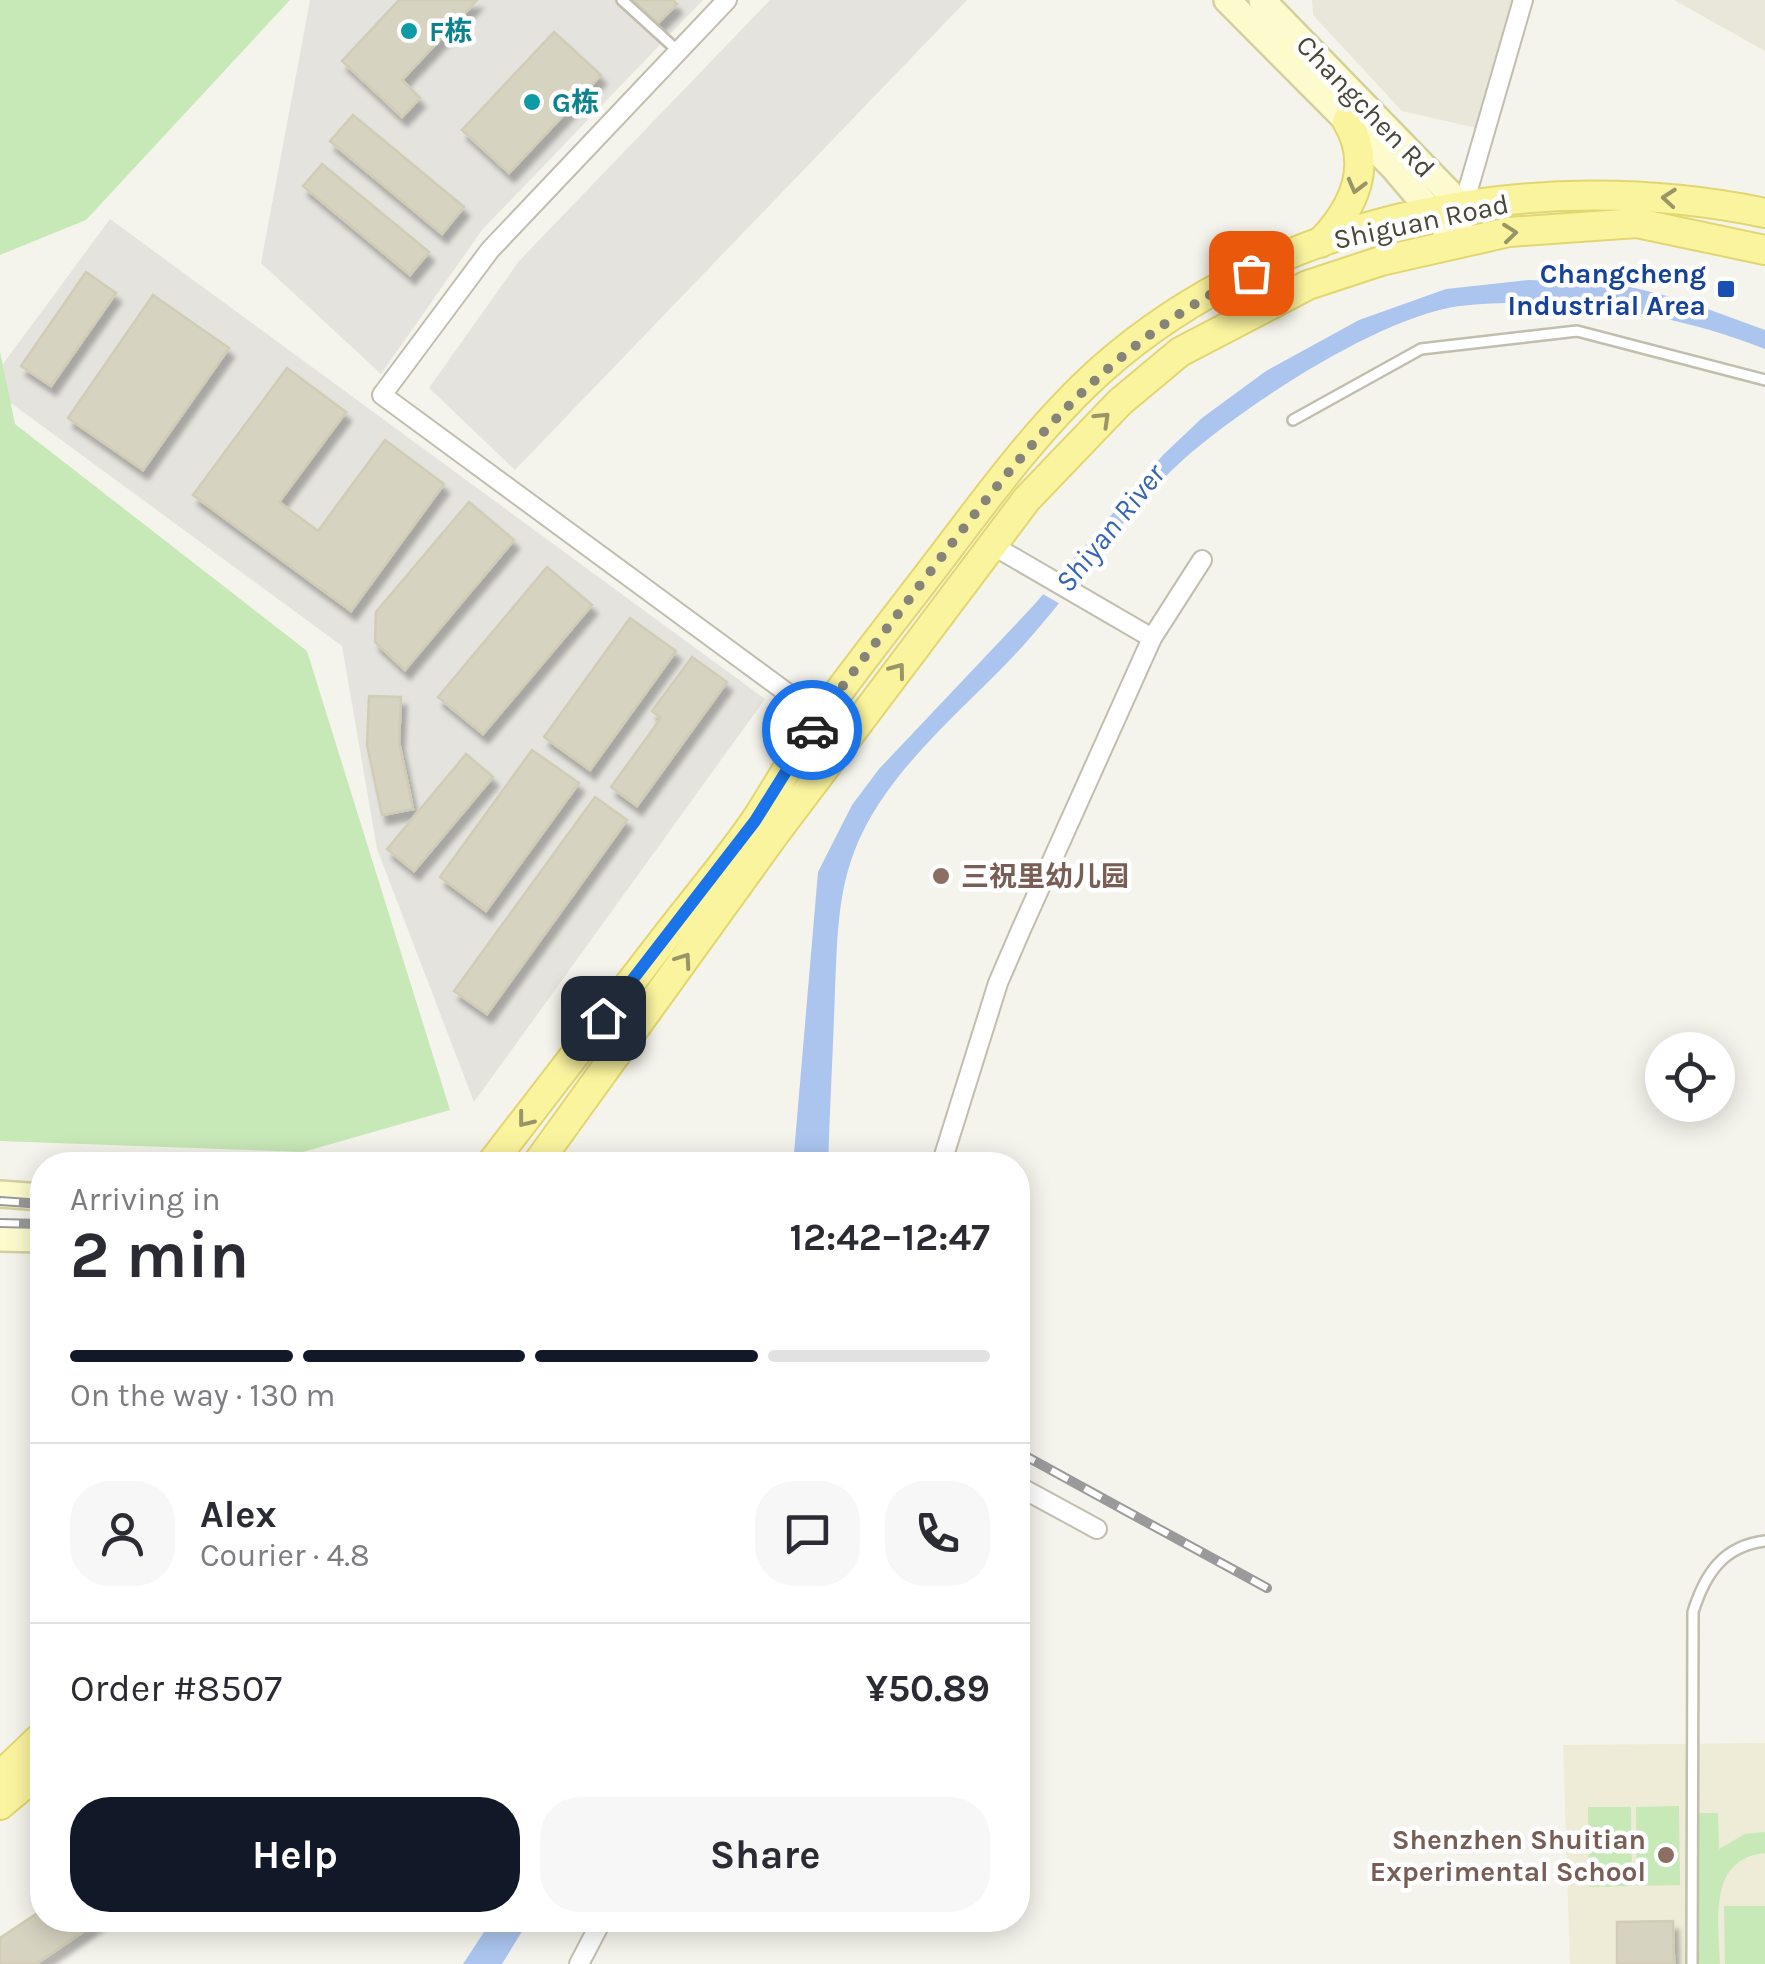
<!DOCTYPE html>
<meta charset="utf-8">
<style>
:root{--surface:#fff;--page:#f7f7f7;--text:#2b2b33;--muted:#7c7c81;--line:#e1e1e2;--accent:#111827}
body{margin:0;font-family:Karla,"Noto Sans SC",sans-serif;background:var(--page);color:var(--text);height:100vh;display:flex;flex-direction:column;font-size:38px;white-space:nowrap}
*{box-sizing:border-box;margin:0}
p{font-size:32px;color:var(--muted)}
.icon{flex:none;width:55px;height:55px;fill:none;stroke:currentColor;stroke-width:2;stroke-linecap:round;stroke-linejoin:round}
.map{position:relative;flex:1;overflow:hidden}
.drawer{position:absolute;left:30px;top:1152px;width:1000px;height:780px;display:flex;flex-direction:column;background:var(--surface);border-radius:40px;box-shadow:0 5px 25px #0003}
.drawer>*{flex:none}
.controls{position:absolute;left:1645px;top:1032px;display:grid;gap:20px}
.controls a{display:grid;place-items:center;width:90px;height:90px;border-radius:50%;background:var(--surface);box-shadow:0 5px 25px #0003;font-size:50px}
.pin{position:absolute;display:grid;place-items:center;width:85px;height:85px;color:#fff;margin:-42px;border-radius:20px;box-shadow:0 5px 15px #0006}
.courier{position:absolute;display:grid;place-items:center;width:100px;height:100px;margin:-50px;border:8px solid #1a73e8;border-radius:50%;background:#fff;color:#222;box-shadow:0 2px 12px #0007}
.head em{font-style:normal;font-weight:700}
.head div{display:flex;flex-direction:column-reverse}
.head{display:flex;align-items:center;justify-content:space-between;height:170px;padding:0 40px}
h1{font-size:65px;font-weight:700;line-height:75px}
.bar{display:grid;grid-template-columns:repeat(4,1fr);gap:15px 10px;align-content:center;height:120px;padding:0 40px}
.bar i{height:12px;border-radius:8px;background:var(--line)}
.bar .active{background:var(--accent)}
.bar p{grid-column:span 4}
.line{display:flex;align-items:center;gap:25px;padding:0 40px;border-top:2px solid var(--line)}
.line div{flex:1}
.round{display:grid;place-items:center;flex:none;width:105px;height:105px;border-radius:40px;background:var(--page)}
.primary-button{display:flex;gap:20px;margin-top:auto;padding:20px 40px}
.primary-button a{flex:1;height:115px;border-radius:40px;background:var(--accent);color:#fff;font-size:40px;font-weight:700;line-height:115px;text-align:center}
.primary-button a+a{background:var(--page);color:var(--text)}
.map>svg:first-child{display:block}
.residential{fill:#e9e7da}
.industrial{fill:#e5e3dd}
.education{fill:#eeecd7}
.green{fill:#c7e8b7}
.water{fill:#abc5ef}
.pier{fill:#f5f4ec}
.building{fill:#d7d3c1;stroke:#d1ccb5;stroke-width:2.5;filter:url(#shadow)}
.lines{fill:none;stroke-linecap:round;stroke-linejoin:round}
.lane-casing{stroke:#c1beae;stroke-width:14}
.street-casing{stroke:#c1beae;stroke-width:22}
.secondary-casing{stroke:#d3d09d;stroke-width:30}
.primary-casing{stroke:#e1d66f;stroke-width:32}
.lane{stroke:#fff;stroke-width:9}
.street{stroke:#fff;stroke-width:18}
.secondary{stroke:#fdfbce;stroke-width:25}
.primary{stroke:#fbf49f;stroke-width:28}
.rail-casing{stroke:#9a9a9a;stroke-width:10}
.rail{stroke:#fff;stroke-width:6;stroke-dasharray:19;stroke-linecap:butt}
.oneway{stroke:#9a9567}
.done{stroke:#868478;stroke-width:10;stroke-dasharray:0 18}
.route{stroke:#1a73e8;stroke-width:12}
.culture-dot{fill:#0f9aa8;stroke:#fff;stroke-width:4}
.transit-dot{fill:#1a4fb4;stroke:#fff;stroke-width:4}
.education-dot{fill:#8d6e63;stroke:#fff;stroke-width:4}
.labels{text-anchor:middle;stroke-width:9;stroke-linejoin:round;paint-order:stroke}
.culture-label{font-size:28px;font-weight:bold;fill:#0d838f;stroke:#fff;text-anchor:start}
.street-label{font-size:28px;fill:#4a4739;stroke:#fff}
.transit-label{font-size:28px;font-weight:bold;fill:#164399;stroke:#fff;text-anchor:end}
.education-label{font-size:28px;font-weight:bold;fill:#785e54;stroke:#fff;text-anchor:start}
.water-label{font-size:30px;font-style:italic;fill:#3564b4;stroke:#fff}
</style>
<div class="map">
<svg width="1765" height="1964" viewBox="0 0 1765 1964">
<defs>
<filter id="shadow"><feDropShadow dx="5" dy="9" stdDeviation="2.5" flood-color="#0004"/></filter>
</defs>
<rect width="100%" height="100%" fill="#f5f4ec"/>
<g class="residential">
<polygon points="1312,0 1523,0 1485,130 1402,111 1313,15"/>
<polygon points="1674,0 1765,0 1765,51"/>
</g>
<g class="industrial">
<polygon points="310,0 703,0 482,230 381,374 261,263"/>
<polygon points="770,0 967,0 515,470 429,388 519,261"/>
<polygon points="110,219 765,699 474,1102 377,849 342,646 0,395 0,368"/>
</g>
<polygon class="education" points="1765,1743 1765,1964 1570,1964 1563,1745"/>
<g class="green">
<polygon points="0,0 290,0 86,220 0,255"/>
<polygon points="0,352 15,424 307,651 450,1110 303,1152 0,1141"/>
<polygon points="1679,1806 1680,1885 1637,1886 1636,1807"/>
<polygon points="1588,1807 1631,1807 1632,1886 1589,1887"/>
<path d="M 1696,1813 L 1718,1813 L 1719,1849 L 1745,1834 L 1765,1832 L 1765,1853 C 1707,1859 1719,1921 1720,1964 L 1698,1964 Z"/>
<polygon points="1724,1906 1765,1906 1765,1964 1725,1964"/>
</g>
<g class="water">
<path d="M 1529,280 L 1619,284 L 1683,300 L 1765,330 L 1765,349 C 1673,312 1559,295 1460,306 C 1381,316 1245,405 1185,458 C 1124,513 1077,586 1022,647 C 961,714 878,775 850,864 C 837,904 837,950 835,991 C 833,1049 830,1107 828,1165 L 793,1165 L 818,872 L 852,805 L 879,769 L 1033,606 L 1163,455 L 1202,418 L 1266,371 L 1359,320 L 1446,289 Z"/>
<polygon points="492,1920 529,1920 502,1964 463,1964"/>
</g>
<polygon class="pier" points="1059,567 1084,581 1064,606 1039,592"/>
<g class="building">
<polygon points="399,0 477,0 402,80 420,98 402,117 342,61"/>
<polygon points="633,0 673,0 677,4 658,23"/>
<polygon points="554,32 601,75 509,173 462,130"/>
<polygon points="353,115 464,207 442,234 330,141"/>
<polygon points="322,164 429,252 410,275 303,186"/>
<polygon points="86,272 116,293 51,386 21,366"/>
<polygon points="153,295 229,348 143,470 68,418"/>
<polygon points="287,368 346,412 279,502 318,531 385,440 444,484 351,611 193,495"/>
<polygon points="469,502 514,540 405,670 375,642 376,612"/>
<polygon points="547,567 592,605 483,734 438,697"/>
<polygon points="630,618 676,651 590,770 544,737"/>
<polygon points="692,657 727,682 637,806 611,787 661,718 652,711"/>
<polygon points="369,696 401,697 399,742 413,809 382,815 367,745"/>
<polygon points="532,750 579,783 486,911 440,877"/>
<polygon points="466,754 493,777 414,871 387,849"/>
<polygon points="595,797 627,820 487,1014 454,991"/>
<polygon points="42,1910 42,1920 100,1920 36,1964 0,1964 0,1938"/>
<polygon points="1673,1921 1674,1964 1617,1964 1617,1922"/>
</g>
<g class="lines">
<g class="lane-casing">
<g id="lane">
<polyline points="622,0 678,51"/>
<polyline points="1293,420 1421,349 1577,331 1765,380"/>
<path d="M 1692,1964 L 1693,1612 C 1705,1574 1723,1546 1765,1541"/>
</g>
</g>
<g class="street-casing">
<g id="street">
<polyline points="727,0 490,250 382,395 820,717"/>
<polyline points="1463,207 1523,0"/>
<polyline points="992,545 1152,638"/>
<polyline points="941,1165 998,983 1020,932 1152,638 1202,560"/>
<polyline points="1018,1486 1097,1529"/>
<polyline points="579,1964 602,1920"/>
</g>
</g>
<g class="secondary-casing">
<g id="secondary">
<polyline points="1227,0 1393,167 1457,242"/>
<polyline points="1262,0 1463,207 1460,222"/>
<polyline points="0,1194 42,1197"/>
<polyline points="0,1238 42,1239"/>
</g>
</g>
<g class="primary-casing">
<g id="primary">
<path d="M 1320,243 C 1353,209 1374,166 1347,121"/>
<path d="M 490,1165 C 549,1088 609,1011 668,934 C 698,895 730,858 757,818 C 779,784 798,749 821,716 C 863,658 908,602 951,545 C 997,484 1045,420 1102,369 C 1279,213 1539,166 1765,213"/>
<polyline points="536,1165 774,835 1027,499 1120,402 1180,352 1308,285 1381,261 1509,232 1637,223 1765,250"/>
<polyline points="0,1776 42,1736"/>
<polyline points="0,1805 42,1770"/>
</g>
</g>
<use href="#lane" class="lane"/>
<use href="#street" class="street"/>
<use href="#secondary" class="secondary"/>
<use href="#primary" class="primary"/>
<g class="rail-casing">
<g id="rail">
<polyline points="0,1201 42,1204"/>
<polyline points="0,1223 42,1224"/>
<polyline points="1018,1452 1267,1588"/>
</g>
</g>
<use href="#rail" class="rail"/>
</g>
<defs><path id="oneway-chevron" d="M-2-3.5L2.5 0L-2 3.5" fill="none" stroke-width="1.6" stroke-linecap="round" stroke-linejoin="round" transform="scale(2.5)"/></defs>
<g class="oneway">
<use href="#oneway-chevron" transform="translate(1356 186) rotate(105)"/>
<use href="#oneway-chevron" transform="translate(1669 198) rotate(-175)"/>
<use href="#oneway-chevron" transform="translate(1510 233) rotate(-6)"/>
<use href="#oneway-chevron" transform="translate(1103 419) rotate(-44)"/>
<use href="#oneway-chevron" transform="translate(898 670) rotate(-53)"/>
<use href="#oneway-chevron" transform="translate(684 960) rotate(-55)"/>
<use href="#oneway-chevron" transform="translate(525 1120) rotate(128)"/>
</g>
<g class="lines">
<path class="done" d="M 812,730 C 844,681 882,636 917,589 C 1017,458 1099,348 1251,273"/>
<polyline class="route" points="603,1018 755,821 812,730"/>
</g>
<g class="culture-dot">
<circle cx="409" cy="31" r="10"/>
<circle cx="532" cy="102" r="10"/>
</g>
<rect class="transit-dot" x="1716" y="279" width="20" height="20" rx="5"/>
<g class="education-dot">
<circle cx="941" cy="876" r="10"/>
<circle cx="1666" cy="1855" r="10"/>
</g>
<g class="labels">
<g class="culture-label">
<text x="429" y="41">F栋</text>
<text x="552" y="112">G栋</text>
</g>
<g class="street-label">
<text transform="translate(1366 106) rotate(46)" y="10">Changchen Rd</text>
<text transform="translate(1421 221) rotate(-12)" y="10">Shiguan Road</text>
</g>
<g class="transit-label">
<text x="1706" y="283">Changcheng<tspan x="1706" dy="32">Industrial Area</tspan></text>
</g>
<g class="education-label">
<text x="961" y="886">三祝里幼儿园</text>
<text x="1646" y="1849" text-anchor="end">Shenzhen Shuitian<tspan x="1646" dy="32">Experimental School</tspan></text>
</g>
<g class="water-label">
<text transform="translate(1110 528) rotate(-51)" y="10">Shiyan River</text>
</g>
</g>
</svg>
<div class="controls">
<a><svg class="icon" aria-label="locate" viewBox="0 0 24 24"><circle cx="12" cy="12" r="6"/><path d="M12 2v4M12 18v4M2 12h4M18 12h4"/></svg></a>
</div>
<div class="pin" style="left:1251px;top:273px;background:#ea580c"><svg class="icon" aria-label="bag" viewBox="0 0 24 24"><path d="M5 8h14l-1 12H6zM9 8a3 3 0 0 1 6 0"/></svg></div>
<div class="pin" style="left:603px;top:1018px;background:#1f2937"><svg class="icon" aria-label="home" viewBox="0 0 24 24"><path d="M3 11l9-7 9 7M6 9v11h12V9"/></svg></div>
<div class="courier" style="left:812px;top:730px"><svg class="icon" aria-label="car" viewBox="0 0 24 24"><path d="M5 17H2v-5l4-1 3-4h7l3 4 3 1v5h-3M9 17h6M6 11h13"/><circle cx="7" cy="17" r="2"/><circle cx="17" cy="17" r="2"/></svg></div>
<section class="drawer">
<div class="head"><div><h1>2 min</h1><p>Arriving in</p></div><em>12:42–12:47</em></div>
<div class="bar"><i class="active"></i><i class="active"></i><i class="active"></i><i></i><p>On the way · 130 m</p></div>
<div class="line" style="height:180px"><a class="round"><svg class="icon" aria-label="person" viewBox="0 0 24 24"><circle cx="12" cy="8" r="4"/><path d="M4 21q1-7 8-7t8 7"/></svg></a><div><b>Alex</b><p>Courier · 4.8</p></div><a class="round"><svg class="icon" aria-label="chat" viewBox="0 0 24 24"><path d="M4 5h16v11H9l-5 4z"/></svg></a><a class="round"><svg class="icon" aria-label="phone" viewBox="0 0 24 24"><path d="M5 4h4l2 5-3 2q2 4 5 5l2-3 5 2v4C11 20 4 13 5 4z"/></svg></a></div>
<div class="line" style="height:130px"><div>Order #8507</div><b>¥50.89</b></div>
<div class="primary-button"><a>Help</a><a>Share</a></div>
</section>
</div>
